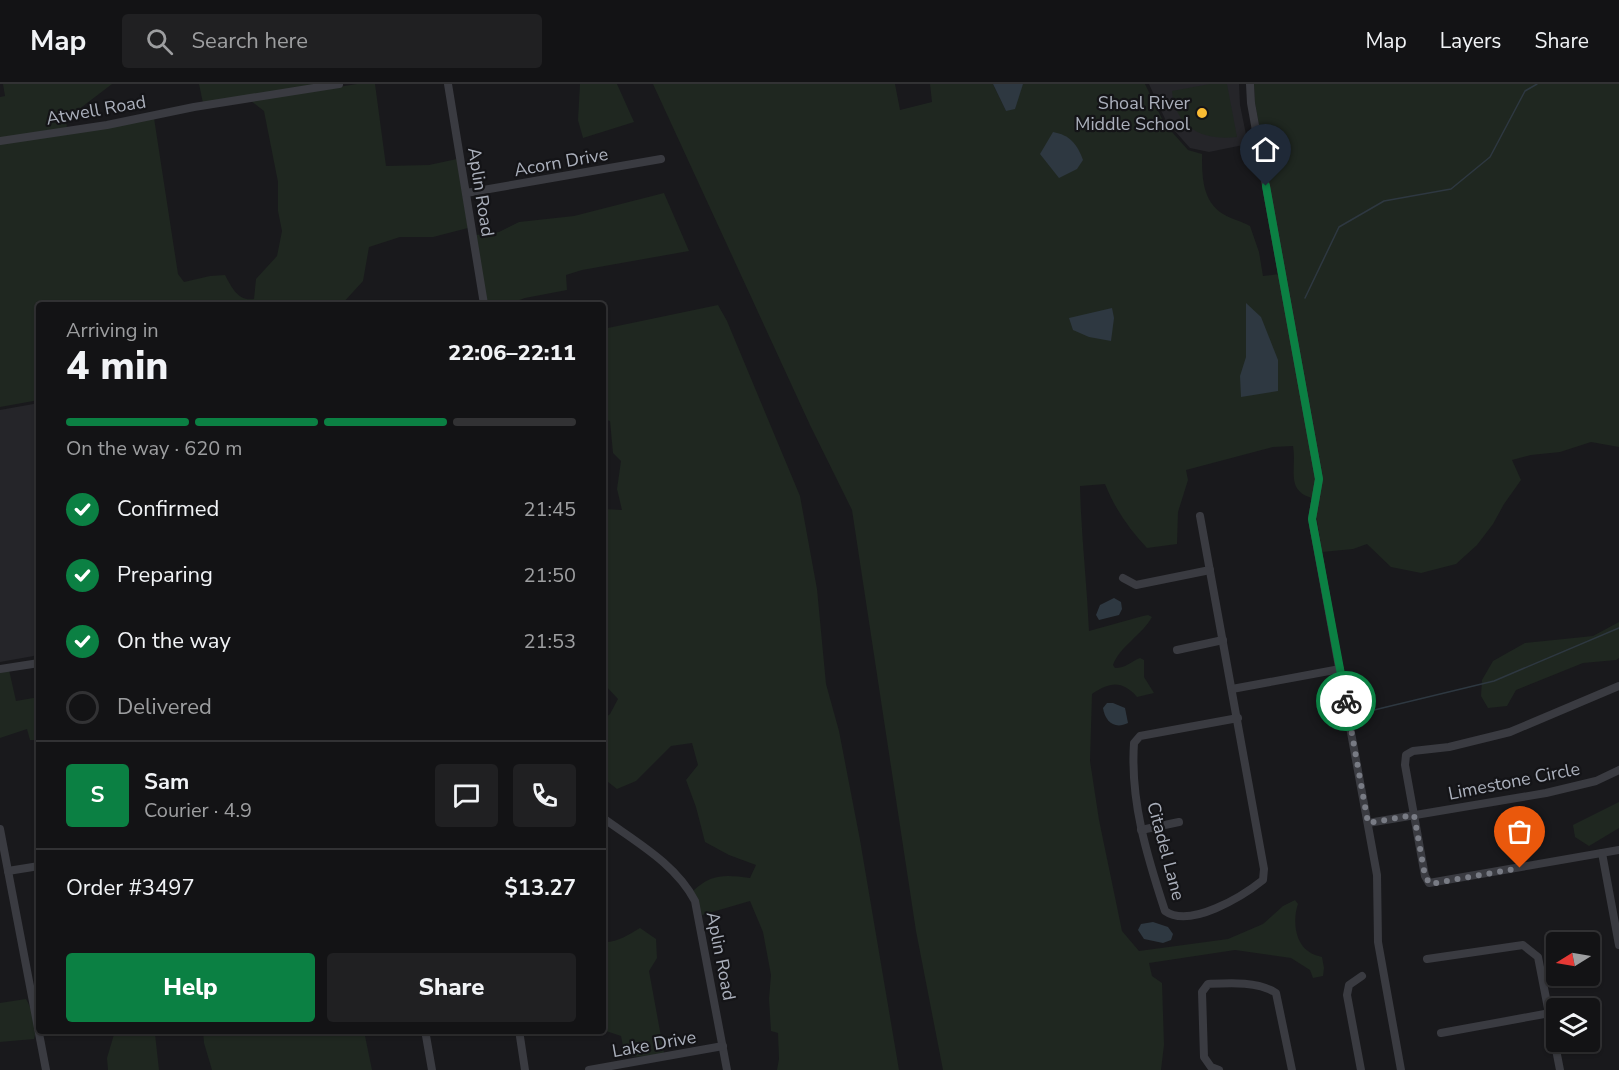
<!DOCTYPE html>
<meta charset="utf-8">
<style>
:root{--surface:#131315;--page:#202022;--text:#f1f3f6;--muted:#9d9ea0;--line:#323234;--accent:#0b8043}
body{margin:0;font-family:"Nunito Sans",sans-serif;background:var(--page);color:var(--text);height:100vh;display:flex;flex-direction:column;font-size:22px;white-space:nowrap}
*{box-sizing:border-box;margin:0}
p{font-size:20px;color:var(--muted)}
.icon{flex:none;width:33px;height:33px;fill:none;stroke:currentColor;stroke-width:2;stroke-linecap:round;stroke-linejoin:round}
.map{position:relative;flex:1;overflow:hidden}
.sheet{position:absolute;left:36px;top:218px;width:570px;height:732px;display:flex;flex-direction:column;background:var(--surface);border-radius:6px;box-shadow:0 2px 4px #0004,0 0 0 2px var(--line)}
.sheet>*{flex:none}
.needle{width:39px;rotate:259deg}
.fabs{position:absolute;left:1546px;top:848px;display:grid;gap:12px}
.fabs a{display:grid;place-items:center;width:54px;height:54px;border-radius:6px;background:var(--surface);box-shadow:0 2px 4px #0004,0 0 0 2px var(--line);font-size:30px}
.pin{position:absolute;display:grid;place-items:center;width:51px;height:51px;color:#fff;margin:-62px -26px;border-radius:50% 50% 50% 0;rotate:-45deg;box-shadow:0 0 6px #0007}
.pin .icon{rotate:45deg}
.courier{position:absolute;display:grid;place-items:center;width:60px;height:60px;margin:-30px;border:4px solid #0b8043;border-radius:50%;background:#fff;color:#222;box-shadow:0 2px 8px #0007}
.summary em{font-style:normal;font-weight:800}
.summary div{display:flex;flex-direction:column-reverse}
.summary{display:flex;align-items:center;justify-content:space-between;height:102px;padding:0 30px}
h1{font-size:39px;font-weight:800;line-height:45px}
.bar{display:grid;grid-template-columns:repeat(4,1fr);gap:9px 6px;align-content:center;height:72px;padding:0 30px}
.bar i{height:8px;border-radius:4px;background:var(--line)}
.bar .active{background:var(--accent)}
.bar p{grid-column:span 4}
.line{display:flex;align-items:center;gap:15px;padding:0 30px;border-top:2px solid var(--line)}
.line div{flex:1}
.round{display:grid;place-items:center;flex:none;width:63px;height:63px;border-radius:6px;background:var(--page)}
ol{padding:0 30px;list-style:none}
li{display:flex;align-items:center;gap:18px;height:66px}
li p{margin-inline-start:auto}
li .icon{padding:6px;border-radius:50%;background:var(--accent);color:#fff;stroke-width:4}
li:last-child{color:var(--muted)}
li i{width:33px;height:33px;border:3px solid var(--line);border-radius:50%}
.button{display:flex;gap:12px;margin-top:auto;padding:12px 30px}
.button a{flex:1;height:69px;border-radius:6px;background:var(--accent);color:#fff;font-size:24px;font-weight:800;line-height:69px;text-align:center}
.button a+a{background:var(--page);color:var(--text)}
header{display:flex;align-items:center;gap:36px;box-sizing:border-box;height:84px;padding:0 30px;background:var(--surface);border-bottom:2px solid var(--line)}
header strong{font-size:28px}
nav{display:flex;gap:33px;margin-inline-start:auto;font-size:21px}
.search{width:420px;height:54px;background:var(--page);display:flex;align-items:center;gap:15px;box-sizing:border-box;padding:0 21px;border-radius:6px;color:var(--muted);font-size:22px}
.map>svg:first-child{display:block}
.built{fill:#252529}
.green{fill:#1f2720}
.water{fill:#2e3841}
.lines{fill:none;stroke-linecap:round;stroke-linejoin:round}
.stream{stroke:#2e3841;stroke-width:1.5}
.minor{stroke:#3a3b41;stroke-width:8}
.done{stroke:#787b84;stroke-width:6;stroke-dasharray:0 10.8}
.route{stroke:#0b8043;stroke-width:8}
.poi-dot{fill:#fabc33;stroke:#141417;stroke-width:2}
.labels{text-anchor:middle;stroke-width:4.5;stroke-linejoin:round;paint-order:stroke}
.poi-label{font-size:18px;fill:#abb0bc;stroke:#141417;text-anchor:end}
.street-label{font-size:18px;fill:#abb0bc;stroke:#141417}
</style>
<header>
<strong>Map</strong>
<div class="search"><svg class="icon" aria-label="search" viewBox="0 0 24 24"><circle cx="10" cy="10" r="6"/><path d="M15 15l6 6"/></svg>Search here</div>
<nav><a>Map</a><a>Layers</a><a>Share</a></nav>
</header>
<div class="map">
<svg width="1619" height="986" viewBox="0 0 1619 986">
<rect width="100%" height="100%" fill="#19191c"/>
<g class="built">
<polygon points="1149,0 1239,0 1240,21 1248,60 1209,68 1190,64 1166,37"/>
<polygon points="39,319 39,571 0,578 0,326"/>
</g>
<g class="green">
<polygon points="3,0 112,0 66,35 67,44 0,54 0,13 5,12"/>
<polygon points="199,0 322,0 203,19"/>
<path d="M 357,0 L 375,0 L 386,82 L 429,81 L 457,75 L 468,144 L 433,153 L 400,153 L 369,163 L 363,197 L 342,220 L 39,220 L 39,316 L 0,323 L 0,60 L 154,34 L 178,190 L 184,198 L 210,192 L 225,191 C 231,202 238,218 254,215 L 256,195 L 277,172 L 282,147 L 278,127 L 278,98 L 264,27 L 251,17 Z"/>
<polygon points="580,0 617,0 634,38 583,54 578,36"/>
<path d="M 653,0 L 895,0 L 900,26 L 932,18 L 930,0 L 993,0 L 1006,27 L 1023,0 L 1145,0 L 1164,39 L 1188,66 L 1202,70 C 1202,92 1202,117 1223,130 C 1231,135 1241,137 1250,142 L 1259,168 L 1263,192 L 1279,190 L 1316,395 L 1312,414 C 1285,406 1297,385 1293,362 L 1273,363 L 1186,386 L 1188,396 L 1178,428 L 1177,460 L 1147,464 C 1129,445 1115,425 1105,400 L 1080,402 C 1081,451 1087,499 1089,547 L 1143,532 L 1148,531 L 1152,533 C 1142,551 1120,562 1113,581 L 1115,584 C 1126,584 1130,578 1140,574 L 1144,576 L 1144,593 L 1154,609 L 1137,613 C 1122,596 1110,598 1092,610 L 1090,677 L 1099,736 L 1122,847 L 1139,867 L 1228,855 L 1263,840 L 1283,822 L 1295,816 L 1298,820 C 1293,834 1294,857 1308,867 C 1311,870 1318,872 1322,873 L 1324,884 L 1323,892 L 1313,894 L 1310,886 L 1291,874 L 1235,866 L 1149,879 L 1152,892 L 1162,899 L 1164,961 L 1161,986 L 943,986 L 916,847 L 852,426 L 810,341 Z"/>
<path d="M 1210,0 L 1227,0 L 1237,53 C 1203,57 1175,44 1172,7 Z"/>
<polygon points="1254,0 1619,0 1619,363 1591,358 1560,368 1531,371 1512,376 1521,396 1504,420 1493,440 1477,461 1456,480 1421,489 1391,483 1367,460 1353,465 1322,468 1316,430 1323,394 1255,19"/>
<polygon points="664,109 689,167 582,186 566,191 567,206 525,214 508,220 487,220 476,151 499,148 519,138 574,132"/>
<path d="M 718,221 L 727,237 L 800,412 L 817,505 L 826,600 L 839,647 L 860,756 L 899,986 L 777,986 L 779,975 L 778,949 L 771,947 L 769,915 L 771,891 L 763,848 L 750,817 L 702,831 L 693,807 C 712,789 726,791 750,794 L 756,781 L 729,771 L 705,758 L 696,723 L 686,696 L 698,681 L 692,659 L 671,662 L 636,697 L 617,705 L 603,694 L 603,636 L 610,630 L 618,615 L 603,599 L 603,425 L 622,426 L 617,405 L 621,377 L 613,369 L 610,337 L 603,335 L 603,245 Z"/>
<polygon points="1619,538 1619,574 1616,576 1583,579 1516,606 1507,622 1488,624 1481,612 1482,596 1493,577 1525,559 1593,552"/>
<polygon points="9,586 16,617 39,613 39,656 30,656 27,645 0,654 0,588"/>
<polygon points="1619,718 1619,744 1589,762 1575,753 1573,741"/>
<path d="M 640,844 L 656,855 L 657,874 L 649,887 L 664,969 L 647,973 L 625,972 L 621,952 L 603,946 L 603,858 C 617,859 628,851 640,844 Z"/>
<path d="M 26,915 C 32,925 38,944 34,955 L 0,958 L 0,919 Z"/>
<polygon points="115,947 169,947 155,950 159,986 108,986 107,974"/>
<polygon points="203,947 364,947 372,986 212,986 204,959"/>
</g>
<g class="water">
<polygon points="993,0 1023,0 1015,25 1006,27"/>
<path d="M 1053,48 C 1070,51 1077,60 1083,76 L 1077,85 L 1059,94 L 1040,70 Z"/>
<polygon points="1246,219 1261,233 1278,276 1278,307 1241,313 1240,292 1246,273"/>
<polygon points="1112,224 1114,234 1111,257 1089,253 1073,246 1069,234"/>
<polygon points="1114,514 1121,518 1122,525 1119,531 1099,536 1096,531 1100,521"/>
<path d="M 1107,619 L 1113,619 L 1125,624 L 1128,639 C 1114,646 1105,637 1103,624 Z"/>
<polygon points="1153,838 1168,843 1173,850 1171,856 1163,859 1144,855 1138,846 1141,840"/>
</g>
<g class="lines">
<g class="stream">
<polyline points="1305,214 1339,143 1384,117 1451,105 1490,73 1525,7 1537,0"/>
<polyline points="1374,626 1494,597 1619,544"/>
</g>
<g class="minor">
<polyline points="448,0 484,220"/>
<polyline points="1250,0 1251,19 1319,395 1312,435 1377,791 1378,858 1401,986"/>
<polyline points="0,57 107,41 194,23 339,0"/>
<polyline points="466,109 661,75"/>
<path d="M 1200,432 L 1264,785 L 1263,796 C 1243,812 1190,845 1165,827 C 1147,772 1130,717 1134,659 L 1140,652 L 1238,634"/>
<polyline points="1123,494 1136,501 1210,486"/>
<polyline points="1177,566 1223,556"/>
<polyline points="0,585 39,579"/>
<polyline points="1619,602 1510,648 1449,663 1413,667 1406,671 1405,681 1425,792 1429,799 1619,766"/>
<polyline points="1232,605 1340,585"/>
<path d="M 603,734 C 636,758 676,780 695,817 L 727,986"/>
<polyline points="1368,739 1546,709 1596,697 1619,686"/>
<polyline points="0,745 46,986"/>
<polyline points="1141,746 1179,738"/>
<polyline points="1602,769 1619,861"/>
<polyline points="8,787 39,782"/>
<polyline points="1427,875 1523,861 1538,873 1560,986"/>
<polyline points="425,946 432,986"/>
<polyline points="519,946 525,986"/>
<polyline points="1441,949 1550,929"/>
<polyline points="589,986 723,962"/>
<path d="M 1219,986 L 1211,983 L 1204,973 L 1202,908 L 1208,900 C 1229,899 1258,897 1276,909 L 1292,986"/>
<polyline points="1361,986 1347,911 1349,901 1362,892"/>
</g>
</g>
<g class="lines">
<polyline class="done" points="1346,617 1368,739 1414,731 1425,792 1430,800 1520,784"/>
<polyline class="route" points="1266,102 1319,395 1312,435 1346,617"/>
</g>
<circle class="poi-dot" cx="1202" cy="29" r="6"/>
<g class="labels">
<g class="poi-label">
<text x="1190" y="25">Shoal River<tspan x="1190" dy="21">Middle School</tspan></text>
</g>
<g class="street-label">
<text transform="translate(96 26) rotate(-10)" y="6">Atwell Road</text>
<text transform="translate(561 78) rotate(-10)" y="6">Acorn Drive</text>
<text transform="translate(481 108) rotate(81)" y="6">Aplin Road</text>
<text transform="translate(1514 697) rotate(-11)" y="6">Limestone Circle</text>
<text transform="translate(1166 767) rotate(75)" y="6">Citadel Lane</text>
<text transform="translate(721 872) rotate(79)" y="6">Aplin Road</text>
<text transform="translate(654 960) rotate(-10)" y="6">Lake Drive</text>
</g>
</g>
</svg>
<div class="fabs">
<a><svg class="needle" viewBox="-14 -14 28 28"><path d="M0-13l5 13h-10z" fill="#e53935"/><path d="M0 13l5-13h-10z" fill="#9d9ea0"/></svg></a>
<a><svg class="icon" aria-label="layers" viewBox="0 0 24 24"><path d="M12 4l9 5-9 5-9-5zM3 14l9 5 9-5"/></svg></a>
</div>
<div class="pin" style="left:1520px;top:784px;background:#ea580c"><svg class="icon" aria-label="bag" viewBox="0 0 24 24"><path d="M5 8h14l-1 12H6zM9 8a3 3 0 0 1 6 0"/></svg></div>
<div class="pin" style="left:1266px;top:102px;background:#1f2937"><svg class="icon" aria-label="home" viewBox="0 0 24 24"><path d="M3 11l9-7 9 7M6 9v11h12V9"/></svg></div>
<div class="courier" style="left:1346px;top:617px"><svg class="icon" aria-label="bike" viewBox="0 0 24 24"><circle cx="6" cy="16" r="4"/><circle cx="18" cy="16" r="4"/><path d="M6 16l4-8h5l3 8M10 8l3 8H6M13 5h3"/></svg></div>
<section class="sheet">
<div class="summary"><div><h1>4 min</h1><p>Arriving in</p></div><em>22:06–22:11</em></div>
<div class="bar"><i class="active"></i><i class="active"></i><i class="active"></i><i></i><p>On the way · 620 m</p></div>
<ol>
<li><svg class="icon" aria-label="check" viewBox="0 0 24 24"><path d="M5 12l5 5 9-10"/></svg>Confirmed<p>21:45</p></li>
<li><svg class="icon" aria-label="check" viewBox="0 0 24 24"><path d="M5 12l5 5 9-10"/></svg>Preparing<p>21:50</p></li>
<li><svg class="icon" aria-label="check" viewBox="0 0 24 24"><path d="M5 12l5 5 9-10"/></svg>On the way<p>21:53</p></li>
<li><i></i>Delivered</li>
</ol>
<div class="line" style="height:108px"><b class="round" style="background:var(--accent);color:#fff">S</b><div><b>Sam</b><p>Courier · 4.9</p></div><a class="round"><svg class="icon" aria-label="chat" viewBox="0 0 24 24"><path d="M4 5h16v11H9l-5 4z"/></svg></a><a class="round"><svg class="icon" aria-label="phone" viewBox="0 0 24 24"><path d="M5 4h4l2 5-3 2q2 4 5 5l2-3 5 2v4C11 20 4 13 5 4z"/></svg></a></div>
<div class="line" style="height:78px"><div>Order #3497</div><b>$13.27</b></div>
<div class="button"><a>Help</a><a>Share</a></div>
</section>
</div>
